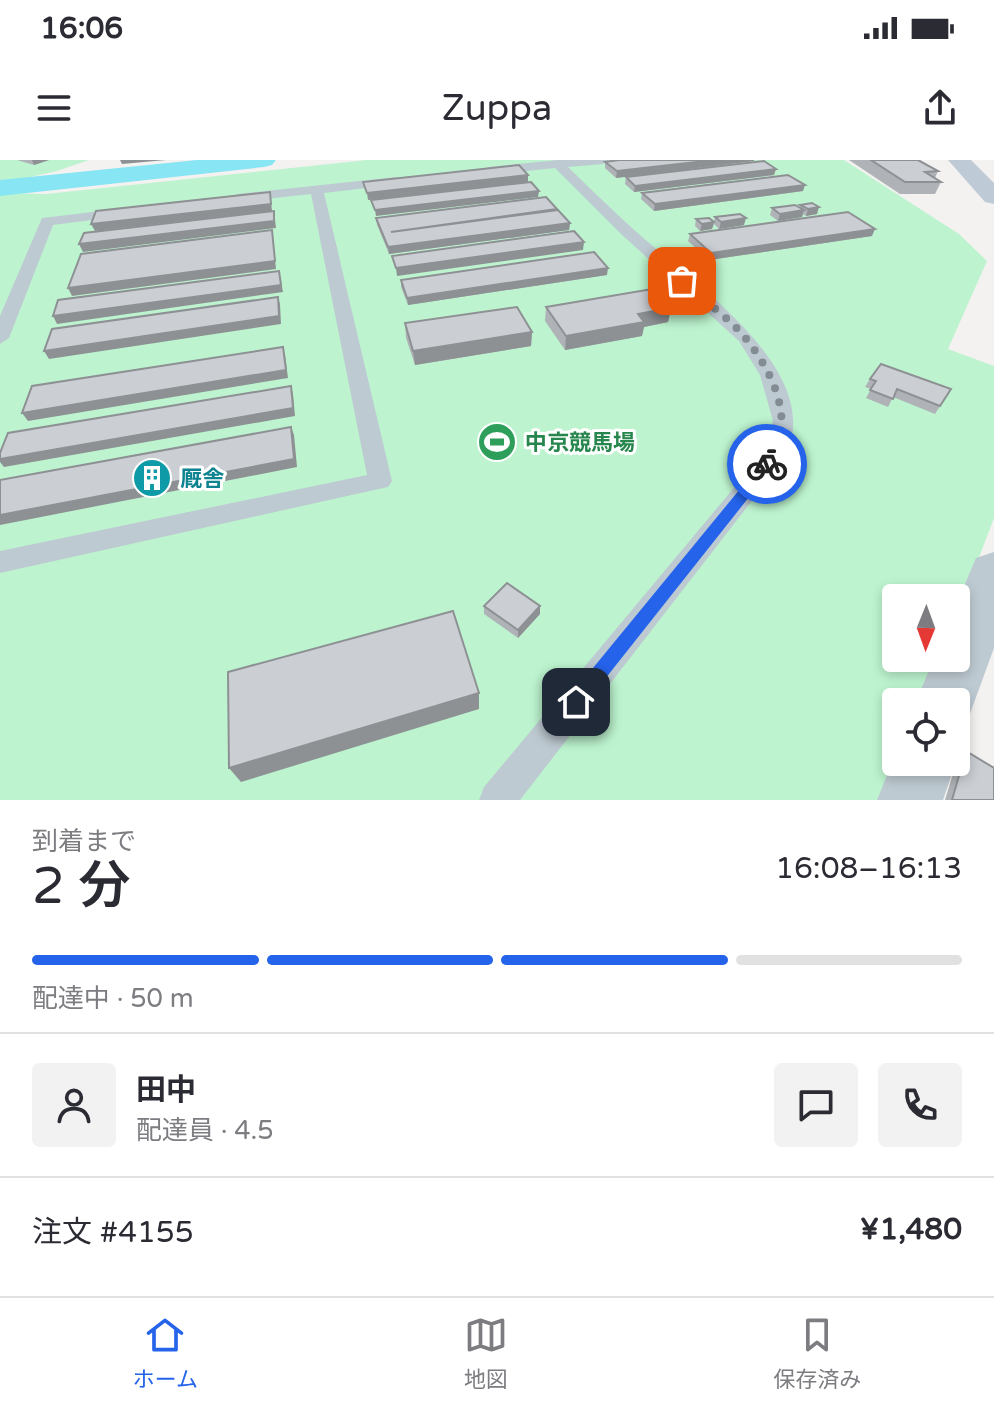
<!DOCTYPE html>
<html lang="ja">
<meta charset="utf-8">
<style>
:root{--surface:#fff;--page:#f2f2f3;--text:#2b2b33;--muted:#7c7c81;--line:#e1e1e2;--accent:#2563eb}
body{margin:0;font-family:"Varela Round","Noto Sans JP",sans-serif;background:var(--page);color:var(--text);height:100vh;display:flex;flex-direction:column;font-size:30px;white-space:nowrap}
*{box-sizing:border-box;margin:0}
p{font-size:26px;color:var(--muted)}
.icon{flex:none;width:44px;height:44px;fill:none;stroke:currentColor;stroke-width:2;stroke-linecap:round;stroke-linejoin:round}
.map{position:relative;height:640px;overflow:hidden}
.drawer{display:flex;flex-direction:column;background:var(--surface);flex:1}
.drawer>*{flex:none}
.needle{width:52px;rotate:181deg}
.buttons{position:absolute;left:882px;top:424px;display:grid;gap:16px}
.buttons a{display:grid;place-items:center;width:88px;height:88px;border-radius:8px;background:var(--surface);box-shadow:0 4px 12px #0003;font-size:40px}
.pin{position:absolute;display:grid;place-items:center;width:68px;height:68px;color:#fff;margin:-34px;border-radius:16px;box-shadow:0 4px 12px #0006}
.courier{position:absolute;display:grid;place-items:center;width:80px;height:80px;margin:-40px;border:6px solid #2563eb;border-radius:50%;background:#fff;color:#222;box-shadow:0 2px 10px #0007}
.overview em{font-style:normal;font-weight:600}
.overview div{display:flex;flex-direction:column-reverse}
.overview{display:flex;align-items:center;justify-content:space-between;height:136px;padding:0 32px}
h1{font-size:52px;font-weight:600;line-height:60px}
.bar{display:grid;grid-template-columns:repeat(4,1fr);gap:12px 8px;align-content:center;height:96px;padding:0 32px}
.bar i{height:10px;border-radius:6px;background:var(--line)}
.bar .current{background:var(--accent)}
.bar p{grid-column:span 4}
.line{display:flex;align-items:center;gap:20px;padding:0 32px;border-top:2px solid var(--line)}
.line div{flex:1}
.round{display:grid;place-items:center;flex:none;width:84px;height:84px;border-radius:8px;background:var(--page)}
.status{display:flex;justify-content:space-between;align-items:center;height:56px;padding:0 40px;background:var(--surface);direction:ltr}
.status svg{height:22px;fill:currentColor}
header{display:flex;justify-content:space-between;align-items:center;height:104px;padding:0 32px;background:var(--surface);font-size:36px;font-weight:600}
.tab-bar{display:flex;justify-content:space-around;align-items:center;height:112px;border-top:2px solid var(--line);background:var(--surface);font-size:22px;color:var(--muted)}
.tab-bar a{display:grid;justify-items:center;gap:4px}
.tab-bar .current{color:var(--accent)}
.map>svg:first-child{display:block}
.green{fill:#bdf4cf}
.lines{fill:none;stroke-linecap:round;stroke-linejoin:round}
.canal{fill:#87e5f4;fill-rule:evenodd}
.service{fill:#becad2;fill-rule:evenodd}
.minor{fill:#becad2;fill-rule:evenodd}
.secondary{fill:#becbd6;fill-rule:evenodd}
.wall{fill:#afb2b6}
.shaded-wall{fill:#8e9194}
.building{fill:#cbcfd4;stroke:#8e9194;stroke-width:2}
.route{fill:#2563eb}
.done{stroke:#848c93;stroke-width:8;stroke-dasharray:0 14.4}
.labels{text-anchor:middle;stroke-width:6;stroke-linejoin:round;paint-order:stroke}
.leisure-label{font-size:22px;font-weight:bold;fill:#27864d;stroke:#fff;text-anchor:start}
.culture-label{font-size:22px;font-weight:bold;fill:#0d838f;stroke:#fff;text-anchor:start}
</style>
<div class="status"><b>16:06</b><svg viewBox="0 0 49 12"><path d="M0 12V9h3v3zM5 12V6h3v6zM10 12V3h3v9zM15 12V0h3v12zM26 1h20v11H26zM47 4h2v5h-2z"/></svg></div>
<header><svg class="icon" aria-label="menu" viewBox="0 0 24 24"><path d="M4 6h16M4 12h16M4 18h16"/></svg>Zuppa<svg class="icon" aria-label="share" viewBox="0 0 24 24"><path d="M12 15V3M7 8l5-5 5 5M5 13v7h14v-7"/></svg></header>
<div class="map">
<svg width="994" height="640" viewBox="0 0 994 640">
<rect width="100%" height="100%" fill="#f4f1f1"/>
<g class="green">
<polygon points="0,0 89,0 57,11 0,24"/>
<polygon points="367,0 844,0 959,74 987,101 948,189 994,206 994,358 956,458 956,438 896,438 896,498 941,498 924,542 896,542 896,602 887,640 0,640 0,33 46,34"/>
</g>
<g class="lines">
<polygon class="canal" points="197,0 276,0 272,5 264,7 0,36 0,20"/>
<g class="service">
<path d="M 558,0 L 609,0 L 603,4 L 568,7 C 596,34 624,62 654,87 C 706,133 831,220 782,302 L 520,640 L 479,640 L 484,627 L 763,293 L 773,261 L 760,215 L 739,181 L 620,73 L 555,8 L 488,15 L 482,11 L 488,7 Z"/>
<polygon points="396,17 401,18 401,24 324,33 392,321 388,327 0,413 0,391 367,315 311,34 238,42 231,38 238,34"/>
<polygon points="126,48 133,52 131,55 53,65 9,178 0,184 0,156 42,58"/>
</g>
<g class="minor">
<polygon points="994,392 994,488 967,562 956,567 956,542 916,542 934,498 956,498 956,445 976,398"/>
<polygon points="896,593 896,602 956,602 943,640 877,640"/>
</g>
<polygon class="secondary" points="948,0 971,0 994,23 994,44 985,42"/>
</g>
<g class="wall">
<polygon points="17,0 49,0 34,5"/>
<polygon points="619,0 754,0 754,1 616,18 605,8 605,2"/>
<polygon points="849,0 918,0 938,11 935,18 941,22 935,34 900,34"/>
<polygon points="774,15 634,32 625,24 626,17"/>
<polygon points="803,31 654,51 641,39 642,33"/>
<polygon points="800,45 817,54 806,56 803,54 802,57 778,61 770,55 772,48 800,47"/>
<polygon points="557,49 557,51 570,63 569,70 389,94 377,65 376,58"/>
<polygon points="715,57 744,65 719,69 714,64 712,69 700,71 695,66 696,59 714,61"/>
<polygon points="690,74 872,76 709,100 688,81"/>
<polygon points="607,115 408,145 401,127 401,120"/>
<polygon points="546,147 671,148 668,162 644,167 642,176 565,190 545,161"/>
<polygon points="405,163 532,172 531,186 415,205 406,178"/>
<polygon points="870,219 951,229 935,254 893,237 888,247 866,238 871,229 865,227"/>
<polygon points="484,446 540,446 540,454 518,478 484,454"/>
<polygon points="966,591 994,640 945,640 958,597"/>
</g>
<g class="shaded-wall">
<polygon points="32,0 49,0 34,5"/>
<polygon points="120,0 166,0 122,4"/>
<polygon points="714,0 754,0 754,1 616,18 617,11"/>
<polygon points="776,9 774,15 634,32 635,26"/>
<polygon points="528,15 528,22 368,40 367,33"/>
<polygon points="805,25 803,31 654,51 655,44"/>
<polygon points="539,31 538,37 376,56 375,50"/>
<polygon points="270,32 272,51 95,71 91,64"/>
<polygon points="819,47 817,54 806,56 808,49"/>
<polygon points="804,50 802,57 778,61 780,54"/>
<polygon points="274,51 276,68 83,92 79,84"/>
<polygon points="746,58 744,65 719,69 721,62"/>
<polygon points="714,62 712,69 700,71 702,64"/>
<polygon points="570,63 569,70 389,94 388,87"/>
<polygon points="875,69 872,76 709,100 711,93"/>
<polygon points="272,70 276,109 72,136 68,128"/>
<polygon points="584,82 583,90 397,116 396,108"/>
<polygon points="608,108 607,115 408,145 407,138"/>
<polygon points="279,111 283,132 57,164 53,156"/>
<polygon points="278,137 280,144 281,164 49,199 44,191"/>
<polygon points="671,148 668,162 644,167 642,176 565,190 566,176 638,154"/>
<polygon points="532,172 531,186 415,205 413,191"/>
<polygon points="283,187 285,195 288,218 28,261 22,253"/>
<polygon points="291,226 293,234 295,256 4,307 0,302 0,299"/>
<polygon points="291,267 294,275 297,307 0,365 0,355"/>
<polygon points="540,446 540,454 518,478 518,470"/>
<polygon points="479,533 479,549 241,622 229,608"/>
</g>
<g class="building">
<polygon points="619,0 714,0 617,11 605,2"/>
<polygon points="871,0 918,0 938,11 925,12 941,22 905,22"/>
<polygon points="764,1 776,9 635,26 626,17"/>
<polygon points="519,5 528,15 367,33 363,22"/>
<polygon points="788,15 805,25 655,44 642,33"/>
<polygon points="531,22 539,31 375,50 371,40"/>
<polygon points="270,32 271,44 91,64 96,51"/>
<polygon points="546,37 557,49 391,72 558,50 570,63 388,87 376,58"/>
<polygon points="812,43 819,47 808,49 800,45"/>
<polygon points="795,45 804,50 780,54 772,48"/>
<polygon points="274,51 274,61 79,84 84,73"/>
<polygon points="848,52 875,69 711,93 690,74"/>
<polygon points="740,54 746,58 721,62 715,57"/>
<polygon points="709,58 714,62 702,64 696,59"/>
<polygon points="272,70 275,101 68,128 81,94"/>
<polygon points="574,71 584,82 396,108 392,96"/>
<polygon points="594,92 608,108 407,138 401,120"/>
<polygon points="279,111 281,125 53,156 58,140"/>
<polygon points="652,129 671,148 638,154 644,162 566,176 546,147"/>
<polygon points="278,137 279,156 44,191 52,169"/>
<polygon points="517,147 532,172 413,191 405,163"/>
<polygon points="283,187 286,210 22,253 32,226"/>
<polygon points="881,204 951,229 940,246 897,229 893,239 870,230 876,221 870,219"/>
<polygon points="291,226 293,248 0,299 0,293 8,273"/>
<polygon points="291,267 294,299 0,355 0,320"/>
<polygon points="507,423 540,446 518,470 484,446"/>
<polygon points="453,451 479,533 229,608 228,512"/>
<polygon points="966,591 994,608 994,640 952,640"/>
</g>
<polygon class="route" points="767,300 773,304 772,308 582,548 576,550 570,548 567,542 570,536 763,301"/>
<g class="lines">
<path class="done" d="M 682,121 C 703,140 730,158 747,180 C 774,214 798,266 767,304"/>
</g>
<defs>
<g id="stadium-disc" transform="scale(2)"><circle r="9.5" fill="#2e9e5b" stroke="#fff"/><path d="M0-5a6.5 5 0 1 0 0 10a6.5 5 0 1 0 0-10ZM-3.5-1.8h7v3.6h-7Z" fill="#fff"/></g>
<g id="building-disc" transform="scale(2)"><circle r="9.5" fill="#0f9aa8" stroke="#fff"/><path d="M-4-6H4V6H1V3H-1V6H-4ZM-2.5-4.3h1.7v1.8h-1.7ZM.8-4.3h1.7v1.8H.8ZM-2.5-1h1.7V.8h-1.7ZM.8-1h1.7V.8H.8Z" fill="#fff"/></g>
</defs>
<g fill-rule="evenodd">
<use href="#stadium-disc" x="497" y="282"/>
<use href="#building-disc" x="152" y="318"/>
</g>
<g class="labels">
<g class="leisure-label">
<text x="525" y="290">中京競馬場</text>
</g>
<g class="culture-label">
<text x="180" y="326">厩舎</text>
</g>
</g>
</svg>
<div class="buttons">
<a><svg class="needle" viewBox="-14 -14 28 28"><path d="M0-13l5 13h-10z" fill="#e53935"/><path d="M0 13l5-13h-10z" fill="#7c7c81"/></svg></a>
<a><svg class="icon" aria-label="locate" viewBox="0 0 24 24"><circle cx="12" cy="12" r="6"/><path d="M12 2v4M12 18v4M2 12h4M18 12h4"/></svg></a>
</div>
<div class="pin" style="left:682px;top:121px;background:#ea580c"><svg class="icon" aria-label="bag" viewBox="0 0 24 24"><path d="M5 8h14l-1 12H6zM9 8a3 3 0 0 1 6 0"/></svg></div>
<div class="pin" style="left:576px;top:542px;background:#1f2937"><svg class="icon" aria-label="home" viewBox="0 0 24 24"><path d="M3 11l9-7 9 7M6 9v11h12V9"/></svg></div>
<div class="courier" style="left:767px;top:304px"><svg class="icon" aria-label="bike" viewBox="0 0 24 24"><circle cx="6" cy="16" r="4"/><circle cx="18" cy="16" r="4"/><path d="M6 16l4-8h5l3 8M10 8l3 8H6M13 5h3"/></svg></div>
</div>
<section class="drawer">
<div class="overview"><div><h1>2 分</h1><p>到着まで</p></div><em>16:08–16:13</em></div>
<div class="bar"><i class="current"></i><i class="current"></i><i class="current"></i><i></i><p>配達中 · 50 m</p></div>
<div class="line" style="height:144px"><a class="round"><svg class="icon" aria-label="person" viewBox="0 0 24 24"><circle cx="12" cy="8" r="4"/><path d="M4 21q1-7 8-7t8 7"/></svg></a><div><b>田中</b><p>配達員 · 4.5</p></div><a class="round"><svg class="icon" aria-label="chat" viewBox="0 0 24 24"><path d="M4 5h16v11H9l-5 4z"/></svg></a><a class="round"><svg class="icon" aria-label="phone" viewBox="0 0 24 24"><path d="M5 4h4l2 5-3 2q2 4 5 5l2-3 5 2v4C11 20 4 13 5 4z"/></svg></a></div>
<div class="line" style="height:104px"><div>注文 #4155</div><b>¥1,480</b></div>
</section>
<nav class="tab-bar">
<a class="current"><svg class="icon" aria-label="home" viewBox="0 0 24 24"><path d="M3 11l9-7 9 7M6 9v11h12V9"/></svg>ホーム</a>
<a><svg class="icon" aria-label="map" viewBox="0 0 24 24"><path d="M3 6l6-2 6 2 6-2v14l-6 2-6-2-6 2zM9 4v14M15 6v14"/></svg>地図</a>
<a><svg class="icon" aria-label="saved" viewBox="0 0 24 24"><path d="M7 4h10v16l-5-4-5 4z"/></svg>保存済み</a>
</nav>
